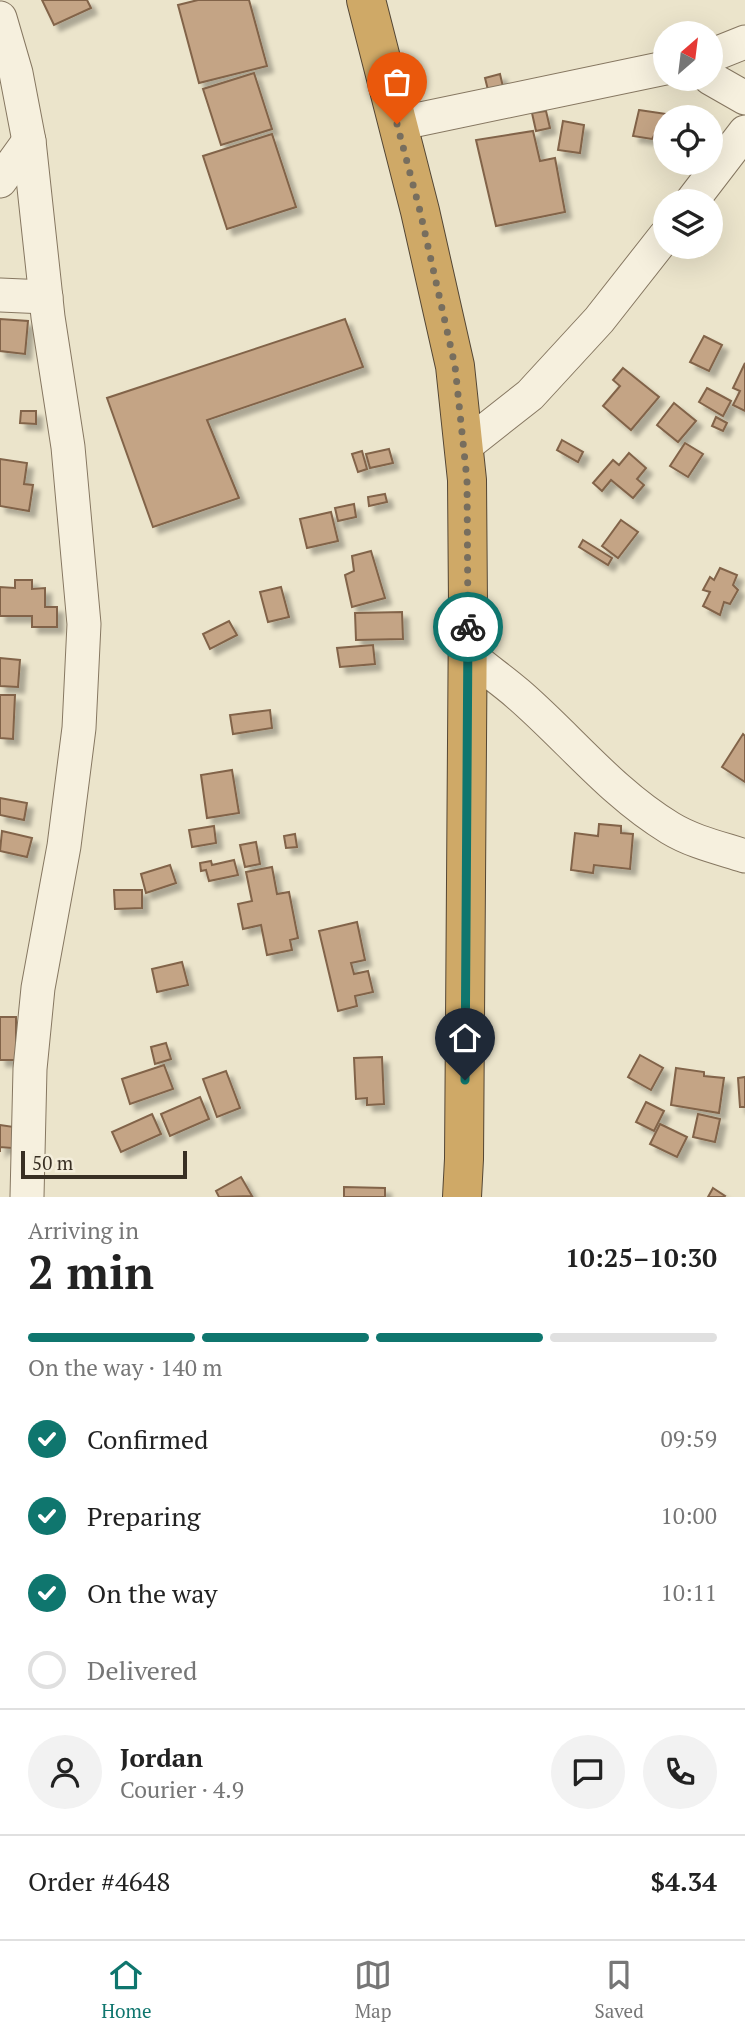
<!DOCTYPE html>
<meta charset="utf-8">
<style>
:root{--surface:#fff;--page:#f2f2f2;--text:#222;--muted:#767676;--line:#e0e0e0;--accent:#0f766e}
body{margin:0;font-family:"PT Serif",serif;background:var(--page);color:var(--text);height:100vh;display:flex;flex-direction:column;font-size:26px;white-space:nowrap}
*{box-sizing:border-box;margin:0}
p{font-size:23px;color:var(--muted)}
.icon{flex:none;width:38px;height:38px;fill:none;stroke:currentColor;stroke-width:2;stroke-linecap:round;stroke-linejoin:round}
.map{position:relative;height:1197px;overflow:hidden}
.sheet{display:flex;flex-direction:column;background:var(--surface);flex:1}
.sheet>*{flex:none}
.needle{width:46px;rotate:28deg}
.tools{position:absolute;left:653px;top:21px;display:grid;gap:14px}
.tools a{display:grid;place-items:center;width:70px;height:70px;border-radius:50%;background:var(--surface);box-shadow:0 7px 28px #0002;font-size:35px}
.scale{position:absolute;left:21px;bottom:18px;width:166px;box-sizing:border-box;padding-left:7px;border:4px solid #382f23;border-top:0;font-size:19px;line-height:24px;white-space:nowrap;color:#382f23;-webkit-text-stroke:5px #f3edda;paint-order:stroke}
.pin{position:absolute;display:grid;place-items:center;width:60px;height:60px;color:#fff;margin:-72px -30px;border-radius:50% 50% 50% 0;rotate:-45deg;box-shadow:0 0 7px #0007}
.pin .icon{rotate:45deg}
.courier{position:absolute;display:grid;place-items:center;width:70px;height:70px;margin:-35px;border:5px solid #0f766e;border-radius:50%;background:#fff;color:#222;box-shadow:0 2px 9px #0007}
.overview em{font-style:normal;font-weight:600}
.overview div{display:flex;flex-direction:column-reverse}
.overview{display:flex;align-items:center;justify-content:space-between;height:119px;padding:0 28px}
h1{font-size:46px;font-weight:600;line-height:52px}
.bar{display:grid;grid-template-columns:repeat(4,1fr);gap:10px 7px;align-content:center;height:84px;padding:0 28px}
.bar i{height:9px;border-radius:5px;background:var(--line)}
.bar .on{background:var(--accent)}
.bar p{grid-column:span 4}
.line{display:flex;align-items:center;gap:18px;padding:0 28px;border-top:2px solid var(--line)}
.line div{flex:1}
.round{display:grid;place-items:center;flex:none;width:74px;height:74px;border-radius:37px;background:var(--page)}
ol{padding:0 28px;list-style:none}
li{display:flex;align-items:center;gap:21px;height:77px}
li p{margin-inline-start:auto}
li .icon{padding:7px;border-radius:50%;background:var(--accent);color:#fff;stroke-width:4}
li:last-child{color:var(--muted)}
li i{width:38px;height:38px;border:4px solid var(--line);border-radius:50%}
.dock{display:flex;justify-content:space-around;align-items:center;height:98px;border-top:2px solid var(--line);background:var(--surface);font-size:19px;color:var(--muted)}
.dock a{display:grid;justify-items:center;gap:4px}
.dock .on{color:var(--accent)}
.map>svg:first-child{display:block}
.building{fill:#c4a485;stroke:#826449;stroke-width:2;filter:url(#shadow)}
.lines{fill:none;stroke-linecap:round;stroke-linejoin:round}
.minor-casing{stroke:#867761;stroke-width:35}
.highway-casing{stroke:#544634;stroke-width:40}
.minor{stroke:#f6f0de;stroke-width:33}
.highway{stroke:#cfa967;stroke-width:38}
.done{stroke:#776e5e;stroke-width:7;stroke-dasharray:0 12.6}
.route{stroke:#0f766e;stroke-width:9}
</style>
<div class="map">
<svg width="745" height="1197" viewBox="0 0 745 1197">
<defs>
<filter id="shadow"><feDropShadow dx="6" dy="6" stdDeviation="2" flood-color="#0004"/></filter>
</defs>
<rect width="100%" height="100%" fill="#ebe4cb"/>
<g class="building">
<polygon points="42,0 87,0 91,8 54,25"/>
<polygon points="198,0 249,0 267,66 199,83 178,5"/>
<polygon points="254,73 272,129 221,145 203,89"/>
<polygon points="500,74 503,87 488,90 485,78"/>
<polygon points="639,110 673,115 672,117 665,117 665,137 655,134 652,139 633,136"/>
<polygon points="546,111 550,128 536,131 532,113"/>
<polygon points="563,121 584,125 580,153 558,150"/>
<polygon points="533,131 540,161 555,158 565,212 496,226 476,140"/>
<polygon points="272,134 296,207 227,229 203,156"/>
<polygon points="0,319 28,321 25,354 0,351"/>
<polygon points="345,319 363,367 207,420 239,498 153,527 107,398"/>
<polygon points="704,336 722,345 709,371 690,362"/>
<polygon points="745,363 745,411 733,405 740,391 733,388"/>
<polygon points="623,368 659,397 631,430 603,406 620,386 613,380"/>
<polygon points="707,388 731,401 723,416 699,402"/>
<polygon points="674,403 696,421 678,442 657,425"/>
<polygon points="21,411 36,411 36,424 20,423"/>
<polygon points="716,417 727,423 723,431 712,426"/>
<polygon points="562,440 583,452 578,462 557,450"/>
<polygon points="685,443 703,454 688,477 670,466"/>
<polygon points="389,449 393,463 370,468 366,454"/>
<polygon points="362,451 367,469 358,472 352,454"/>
<polygon points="629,453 646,468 637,479 644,485 633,498 611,480 602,491 593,483 613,460 619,465"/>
<polygon points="0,459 27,463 24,484 33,485 29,511 0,506"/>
<polygon points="385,494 387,502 369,506 368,497"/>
<polygon points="354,504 356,517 338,521 335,508"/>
<polygon points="331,512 338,541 307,548 300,519"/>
<polygon points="621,520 638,532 618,558 602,546"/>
<polygon points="583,540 612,558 608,565 579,547"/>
<polygon points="371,551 385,598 352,607 345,575 354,571 352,556"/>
<polygon points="720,568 737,575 733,585 738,590 730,604 724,602 720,615 703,606 710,592 703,590 710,577 714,580"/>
<polygon points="15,580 32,580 32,589 45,588 45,607 57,607 57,627 32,627 32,616 0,616 0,587 15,588"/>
<polygon points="281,587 289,617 268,622 260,592"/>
<polygon points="402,612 403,639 356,640 355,613"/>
<polygon points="229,621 237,635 210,649 203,634"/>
<polygon points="373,645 375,664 340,667 337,648"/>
<polygon points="0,658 20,660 18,687 0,686"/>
<polygon points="0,695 15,695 13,739 0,738"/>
<polygon points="270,710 272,728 233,734 230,715"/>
<polygon points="743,734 745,736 745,782 722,767"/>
<polygon points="232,770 239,813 207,818 201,775"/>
<polygon points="0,798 27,803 24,820 0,815"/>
<polygon points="599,824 621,826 621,833 633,834 630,869 594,865 593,873 571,870 575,833 598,836"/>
<polygon points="214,826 216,843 192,847 189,830"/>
<polygon points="2,831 32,838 27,857 0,851"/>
<polygon points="295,834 297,847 286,848 284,836"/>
<polygon points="256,842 260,864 245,867 240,845"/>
<polygon points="234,860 238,875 209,881 206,870 201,871 200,863 211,861 212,865"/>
<polygon points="170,865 176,883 146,893 141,874"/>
<polygon points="272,867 277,894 289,892 298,938 290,940 292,950 267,955 261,925 243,929 238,904 252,901 246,872"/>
<polygon points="114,890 142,890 142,908 115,909"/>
<polygon points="357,922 365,960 351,963 354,974 368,971 373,992 355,996 357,1006 338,1011 319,931"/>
<polygon points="182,962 188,985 157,992 152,969"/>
<rect x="0" y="1017" width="16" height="43"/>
<polygon points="166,1043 171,1059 155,1064 151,1047"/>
<polygon points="640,1055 663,1068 651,1090 628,1077"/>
<polygon points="382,1057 384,1104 367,1105 367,1098 356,1099 354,1058"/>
<polygon points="164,1065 173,1089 130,1104 122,1079"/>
<polygon points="676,1068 704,1072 704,1076 724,1078 719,1113 671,1105"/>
<polygon points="226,1071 240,1108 217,1117 203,1079"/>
<polygon points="745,1077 745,1107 740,1107 738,1078"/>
<polygon points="200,1097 209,1119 170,1136 161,1114"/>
<polygon points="646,1102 664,1111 654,1131 636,1122"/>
<polygon points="152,1114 161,1134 121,1152 112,1132"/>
<polygon points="698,1114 720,1119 715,1142 693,1137"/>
<polygon points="660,1124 687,1137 677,1157 650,1144"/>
<polygon points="0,1125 14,1127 12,1148 0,1147 0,1152"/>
<polygon points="241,1177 252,1196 219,1197 216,1191"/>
<polygon points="344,1187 385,1188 385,1197 344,1197"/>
<polygon points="713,1188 725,1196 724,1197 708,1197"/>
</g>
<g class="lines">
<g class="minor-casing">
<g id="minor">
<polyline points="0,18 16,73 29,141 48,317 68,447 84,624 79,728 64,846 38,988 30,1069 27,1197"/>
<polyline points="710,56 745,42"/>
<polyline points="710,78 745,98"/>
<polyline points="397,124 665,68"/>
<polyline points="0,181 29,141"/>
<polyline points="692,201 745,132"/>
<polyline points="0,295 46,297"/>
<polyline points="464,447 530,395 599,320 665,236"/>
<path d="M 468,654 C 484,668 502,680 518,694 C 569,738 612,793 670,828 C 693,842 720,848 745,856"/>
</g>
</g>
<g class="highway-casing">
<polyline id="highway" points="366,0 420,211 455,366 467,480 468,604 464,1159 462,1197"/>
</g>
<use href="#minor" class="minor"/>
<use href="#highway" class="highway"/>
</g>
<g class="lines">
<polyline class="done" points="397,124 420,211 455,366 467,480 468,627"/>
<polyline class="route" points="465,1080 468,627"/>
</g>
</svg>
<div class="tools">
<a><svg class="needle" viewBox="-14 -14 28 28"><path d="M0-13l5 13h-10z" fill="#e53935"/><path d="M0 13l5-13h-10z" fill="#767676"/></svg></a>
<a><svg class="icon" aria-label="locate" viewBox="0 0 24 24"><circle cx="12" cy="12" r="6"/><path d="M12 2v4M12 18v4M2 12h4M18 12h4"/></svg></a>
<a><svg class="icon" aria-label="layers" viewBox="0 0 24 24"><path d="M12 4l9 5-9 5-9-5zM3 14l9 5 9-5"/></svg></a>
</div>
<div class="scale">50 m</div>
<div class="pin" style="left:397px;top:124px;background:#ea580c"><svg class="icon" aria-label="bag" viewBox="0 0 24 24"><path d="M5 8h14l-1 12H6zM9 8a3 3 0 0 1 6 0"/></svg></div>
<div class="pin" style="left:465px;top:1080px;background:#1f2937"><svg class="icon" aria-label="home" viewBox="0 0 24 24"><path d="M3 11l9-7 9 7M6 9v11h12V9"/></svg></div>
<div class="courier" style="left:468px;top:627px"><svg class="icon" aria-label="bike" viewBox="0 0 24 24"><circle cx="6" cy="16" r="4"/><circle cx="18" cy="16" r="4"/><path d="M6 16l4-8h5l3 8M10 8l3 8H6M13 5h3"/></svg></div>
</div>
<section class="sheet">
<div class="overview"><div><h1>2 min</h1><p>Arriving in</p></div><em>10:25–10:30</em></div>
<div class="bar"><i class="on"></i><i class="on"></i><i class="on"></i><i></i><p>On the way · 140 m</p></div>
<ol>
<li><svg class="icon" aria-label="check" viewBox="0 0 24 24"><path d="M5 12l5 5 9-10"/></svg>Confirmed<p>09:59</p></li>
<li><svg class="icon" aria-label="check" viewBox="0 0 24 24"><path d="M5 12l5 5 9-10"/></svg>Preparing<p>10:00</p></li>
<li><svg class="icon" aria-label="check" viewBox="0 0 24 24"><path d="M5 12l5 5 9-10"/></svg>On the way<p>10:11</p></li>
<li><i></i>Delivered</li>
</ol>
<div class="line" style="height:126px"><a class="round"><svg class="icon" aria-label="person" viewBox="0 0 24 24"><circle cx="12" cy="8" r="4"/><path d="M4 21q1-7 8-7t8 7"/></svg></a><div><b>Jordan</b><p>Courier · 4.9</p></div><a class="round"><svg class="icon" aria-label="chat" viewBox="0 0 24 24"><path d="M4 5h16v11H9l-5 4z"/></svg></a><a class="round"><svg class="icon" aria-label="phone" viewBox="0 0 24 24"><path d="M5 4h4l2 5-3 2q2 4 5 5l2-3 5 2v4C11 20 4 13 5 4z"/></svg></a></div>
<div class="line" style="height:91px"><div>Order #4648</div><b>$4.34</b></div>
</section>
<nav class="dock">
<a class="on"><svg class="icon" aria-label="home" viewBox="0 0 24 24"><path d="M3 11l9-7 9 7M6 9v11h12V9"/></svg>Home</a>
<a><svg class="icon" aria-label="map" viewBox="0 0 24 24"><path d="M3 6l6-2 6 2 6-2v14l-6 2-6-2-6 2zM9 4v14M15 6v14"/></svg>Map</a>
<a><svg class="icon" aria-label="saved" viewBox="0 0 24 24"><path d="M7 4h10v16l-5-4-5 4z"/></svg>Saved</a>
</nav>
